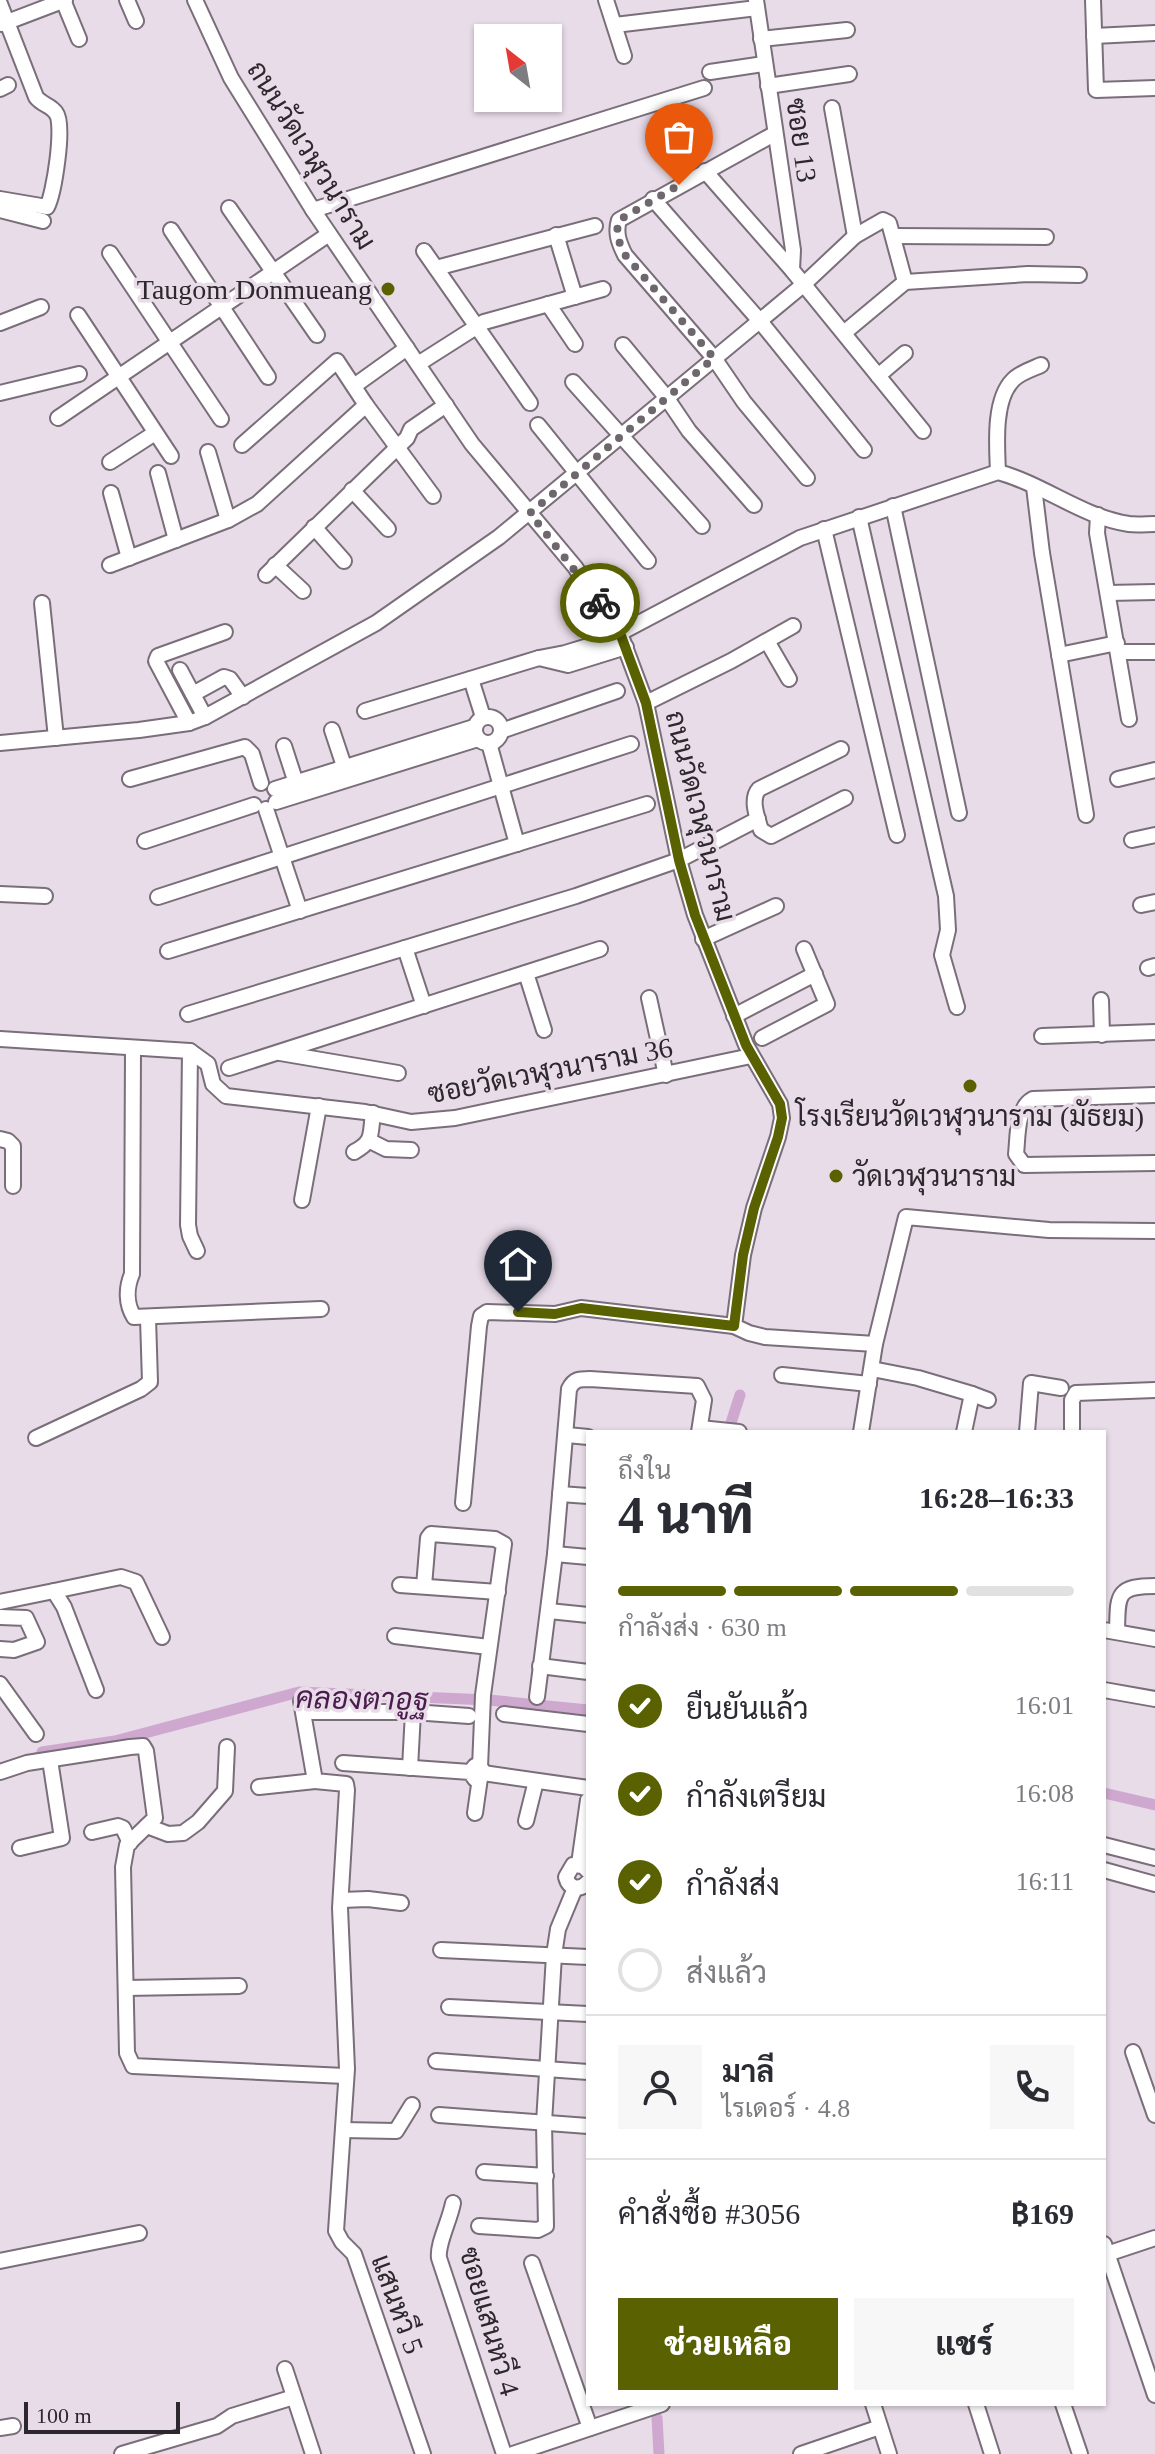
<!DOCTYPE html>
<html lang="th">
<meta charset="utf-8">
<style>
:root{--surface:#fff;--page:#f7f7f7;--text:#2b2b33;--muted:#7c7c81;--line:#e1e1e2;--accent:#596100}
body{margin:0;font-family:"Times New Roman",Sarabun,serif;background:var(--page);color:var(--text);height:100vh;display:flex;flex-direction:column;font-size:30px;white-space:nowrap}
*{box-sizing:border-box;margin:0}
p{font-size:26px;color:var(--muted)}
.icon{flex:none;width:44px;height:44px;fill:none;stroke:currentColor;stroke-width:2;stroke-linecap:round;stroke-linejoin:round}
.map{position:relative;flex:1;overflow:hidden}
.panel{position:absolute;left:586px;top:1430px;width:520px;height:976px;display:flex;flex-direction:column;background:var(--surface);border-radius:0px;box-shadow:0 2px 6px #0004}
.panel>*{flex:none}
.needle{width:52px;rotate:329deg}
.fabs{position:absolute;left:474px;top:24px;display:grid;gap:16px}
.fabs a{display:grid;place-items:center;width:88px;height:88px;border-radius:0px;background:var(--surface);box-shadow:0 2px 6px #0004;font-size:40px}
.scale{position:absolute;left:24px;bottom:20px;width:156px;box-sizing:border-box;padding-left:8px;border:4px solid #2d282d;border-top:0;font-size:22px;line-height:28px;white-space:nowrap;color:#2d282d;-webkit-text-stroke:6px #e8dce8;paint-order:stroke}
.pin{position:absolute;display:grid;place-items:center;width:68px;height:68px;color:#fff;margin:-82px -34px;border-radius:50% 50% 50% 0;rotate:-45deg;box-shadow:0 0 8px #0007}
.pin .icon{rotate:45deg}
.courier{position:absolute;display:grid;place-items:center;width:80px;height:80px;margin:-40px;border:6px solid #596100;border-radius:50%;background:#fff;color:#222;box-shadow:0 2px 10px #0007}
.headline em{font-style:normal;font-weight:800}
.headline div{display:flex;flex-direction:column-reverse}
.headline{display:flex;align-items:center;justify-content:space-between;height:136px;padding:0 32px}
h1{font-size:52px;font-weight:800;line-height:60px}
.bar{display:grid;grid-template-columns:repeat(4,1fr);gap:12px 8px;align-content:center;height:96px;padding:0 32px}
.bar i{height:10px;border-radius:6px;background:var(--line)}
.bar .active{background:var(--accent)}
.bar p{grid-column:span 4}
.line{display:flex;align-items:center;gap:20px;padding:0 32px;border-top:2px solid var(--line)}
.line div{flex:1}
.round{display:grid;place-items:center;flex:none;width:84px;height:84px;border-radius:0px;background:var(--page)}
ol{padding:0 32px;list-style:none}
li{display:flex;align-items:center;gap:24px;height:88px}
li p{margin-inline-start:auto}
li .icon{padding:8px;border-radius:50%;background:var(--accent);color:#fff;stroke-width:4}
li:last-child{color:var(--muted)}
li i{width:44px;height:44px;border:4px solid var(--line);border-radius:50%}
.action{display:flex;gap:16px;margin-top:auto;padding:16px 32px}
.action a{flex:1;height:92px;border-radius:0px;background:var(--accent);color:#fff;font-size:32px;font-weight:800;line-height:92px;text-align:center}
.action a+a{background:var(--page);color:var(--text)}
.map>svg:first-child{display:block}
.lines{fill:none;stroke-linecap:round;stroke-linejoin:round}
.stream{stroke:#cfa8d0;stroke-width:3}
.canal{stroke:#cfa8d0;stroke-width:11}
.minor-casing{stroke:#796e79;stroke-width:18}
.minor{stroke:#fff;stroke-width:14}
.done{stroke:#6e676e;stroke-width:8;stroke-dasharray:0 14.4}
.route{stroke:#596100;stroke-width:10}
.poi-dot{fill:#596100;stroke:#e8dce8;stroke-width:3}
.labels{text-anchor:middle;stroke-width:7;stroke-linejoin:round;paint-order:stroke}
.street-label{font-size:28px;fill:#2d282d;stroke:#e8dce8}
.poi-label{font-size:28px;fill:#2d282d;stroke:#e8dce8;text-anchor:end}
.water-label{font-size:30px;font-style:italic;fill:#4b1c4e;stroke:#e8dce8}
</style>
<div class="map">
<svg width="1155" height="2454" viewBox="0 0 1155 2454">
<rect width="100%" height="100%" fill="#e8dce8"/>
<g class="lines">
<g class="stream">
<polyline points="27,1756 42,1752"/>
<polyline points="0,1764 12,1761"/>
</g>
<g class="canal">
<polyline points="728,1432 740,1395"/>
<polyline points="42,1752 115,1741 299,1692 489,1700 588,1710"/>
<polyline points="1104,1793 1155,1805"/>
<polyline points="657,2418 659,2454"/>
</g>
<g class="minor-casing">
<g id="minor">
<polyline points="63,0 79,39"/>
<polyline points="127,0 136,21"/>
<polyline points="195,0 231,78 313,210 472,444 575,567 621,636 646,703 679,860 695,915 746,1045 780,1104 782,1118 778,1137 754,1208 743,1255 734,1326 749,1333 765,1337 875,1344"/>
<polyline points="606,0 624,56"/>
<polyline points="756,0 793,250 792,270 923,431"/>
<polyline points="1093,0 1096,90 1155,88"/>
<path d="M 0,4 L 36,97 C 42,105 51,105 56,113 C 65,124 54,194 47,207 L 0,199"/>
<polyline points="2,24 65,0"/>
<polyline points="615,25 757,8"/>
<polyline points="1094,36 1155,33"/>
<polyline points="761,39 847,30"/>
<polyline points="710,72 764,64"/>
<polyline points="768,86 849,74"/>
<polyline points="0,89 8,85"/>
<polyline points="832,108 855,236"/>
<path d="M 774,134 L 619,220 C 615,233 619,243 625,255 L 714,358 L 744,402 L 807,478"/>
<polyline points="705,171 792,270"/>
<polyline points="653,199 759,320 864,450"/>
<polyline points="229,208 317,335"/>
<polyline points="0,210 43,221"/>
<polyline points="313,210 704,88"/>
<polyline points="171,230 268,377"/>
<polyline points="556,235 575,297"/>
<polyline points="894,236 1046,237"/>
<polyline points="424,251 530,403"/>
<polyline points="110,253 221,419"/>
<polyline points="436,268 595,226"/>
<polyline points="548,304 575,344"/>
<polyline points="78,315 171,456"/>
<polyline points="0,323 41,307"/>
<polyline points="845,332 905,282 1028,274 1079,275"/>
<polyline points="623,345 666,397 689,431 754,505"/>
<polyline points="418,364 484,322 603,289"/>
<polyline points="878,376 905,353"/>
<polyline points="573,382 702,526"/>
<polyline points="354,386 407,348"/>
<polyline points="0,393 79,374"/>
<polyline points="58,418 329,234"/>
<polyline points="538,425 648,561"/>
<polyline points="242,445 337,361 366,405 433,496"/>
<polyline points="208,452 228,520"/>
<polyline points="110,462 155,433"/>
<path d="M 998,472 C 997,446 993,400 1013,380 C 1019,373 1032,369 1041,365"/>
<polyline points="158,473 176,540"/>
<polyline points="1034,487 1042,553 1086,815"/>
<polyline points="352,490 388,529"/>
<polyline points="111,493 129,558"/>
<polyline points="893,506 959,813"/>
<polyline points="1098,515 1097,533 1129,719"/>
<polyline points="859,517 946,896 948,930 942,955 957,1007"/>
<polyline points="314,527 344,561"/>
<polyline points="824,529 897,835"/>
<polyline points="110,565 228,520 257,504 366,405"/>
<polyline points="275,565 303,591"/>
<polyline points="266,575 407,438 411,429 446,405"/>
<polyline points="1108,593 1155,592"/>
<polyline points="42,603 56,738"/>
<path d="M 620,633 L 800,538 L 998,472 C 1043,484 1082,517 1129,524 C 1137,525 1147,524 1155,524"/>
<polyline points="621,636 565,653 539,658 568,665 626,647"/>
<polyline points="767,641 789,679"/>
<polyline points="1119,652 1155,652"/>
<polyline points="1059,655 1117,643"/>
<polyline points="180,670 205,717"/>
<polyline points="471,679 483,717"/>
<polyline points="193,694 224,677 230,679 243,697"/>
<polyline points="646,703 731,661 793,626"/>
<polyline points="365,711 539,658"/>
<circle cx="488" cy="730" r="13"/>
<polyline points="189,723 156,661 158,656 225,632"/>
<polyline points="332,730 347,775"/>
<polyline points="501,731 617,691"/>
<polyline points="0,743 139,730 189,723 205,717 376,623 499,537 803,285 855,236 883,220 889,223 905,282"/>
<polyline points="489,743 517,844"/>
<polyline points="284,746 296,783"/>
<path d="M 841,749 L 759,789 C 750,799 757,817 761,830 L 771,836 L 845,798"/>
<polyline points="130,779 245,747 252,754 261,783"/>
<polyline points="1118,779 1155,770"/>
<polyline points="275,789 474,727"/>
<polyline points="276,802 478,739"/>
<polyline points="266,809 300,911"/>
<polyline points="1132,840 1155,835"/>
<polyline points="145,841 254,805"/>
<polyline points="0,894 45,896"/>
<polyline points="158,897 631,744"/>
<polyline points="1141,905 1155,902"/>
<polyline points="703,939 776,906"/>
<polyline points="405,948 424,1006"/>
<polyline points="168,951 647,804"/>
<polyline points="1148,968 1155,966"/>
<polyline points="526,973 544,1030"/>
<polyline points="649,998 666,1075"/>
<polyline points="1101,1000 1102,1035"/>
<polyline points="188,1014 576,896 679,860 758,819"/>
<polyline points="734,1016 815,974"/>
<polyline points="1042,1036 1155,1032"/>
<polyline points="762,1038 827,1004 804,949"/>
<polyline points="0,1039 190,1051 208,1064 213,1084 226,1096 365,1112 411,1122 455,1118 751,1056"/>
<path d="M 133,1049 L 132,1274 C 126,1288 126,1304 134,1317 L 321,1309"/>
<polyline points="190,1051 188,1225 190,1236 197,1251"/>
<polyline points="280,1053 398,1073"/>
<polyline points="229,1068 600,949"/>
<path d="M 1155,1095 L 1033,1099 C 1016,1108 1018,1137 1016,1154 L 1024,1165 L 1155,1163"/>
<polyline points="0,1139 8,1141 13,1146 13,1186"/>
<polyline points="370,1141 386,1149 411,1150"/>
<path d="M 354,1152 C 374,1141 370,1135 373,1113"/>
<polyline points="302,1200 319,1106"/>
<polyline points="872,1369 918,1378 972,1394 964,1432"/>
<polyline points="782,1375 869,1384"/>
<polyline points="972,1394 988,1400"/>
<polyline points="700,1428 739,1432"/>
<polyline points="861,1432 875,1344 906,1217 1049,1230 1155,1231"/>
<polyline points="1027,1432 1031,1383 1061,1388"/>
<polyline points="1072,1432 1072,1400 1076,1393 1155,1390"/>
<polyline points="567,1435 588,1437"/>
<polyline points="36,1438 141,1389 150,1382 148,1318"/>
<polyline points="560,1494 588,1496"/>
<polyline points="463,1503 479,1326 481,1316 487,1312 555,1314 581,1308 734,1326"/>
<polyline points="555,1554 588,1557"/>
<polyline points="400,1585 498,1592"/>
<polyline points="424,1586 428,1538 431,1534 495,1539 504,1544 483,1695 480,1767"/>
<polyline points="54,1591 121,1577 136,1582 162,1637"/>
<polyline points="0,1602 54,1591 64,1607 96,1690"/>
<polyline points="549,1611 588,1615"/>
<polyline points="0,1617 26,1618 37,1642 14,1650 0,1649"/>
<polyline points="1104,1630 1155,1639"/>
<path d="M 1117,1632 C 1118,1596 1115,1586 1155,1586"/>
<polyline points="395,1636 489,1647"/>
<polyline points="540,1666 588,1672"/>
<polyline points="0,1684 36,1734"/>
<polyline points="1104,1690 1155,1699"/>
<path d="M 537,1697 L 555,1554 L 569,1389 C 574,1379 579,1379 590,1379 L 697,1386 L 704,1400 L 699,1432"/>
<polyline points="301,1701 315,1781 346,1784 347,1790 340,1908 347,2069 336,2231 342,2242 354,2254 423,2454"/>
<polyline points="312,1712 413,1712 469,1716"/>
<polyline points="504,1714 588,1724"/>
<polyline points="343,1763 470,1772 475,1779 481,1777 483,1771 480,1767 475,1766 470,1772"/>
<polyline points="410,1768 413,1712"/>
<polyline points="0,1772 27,1763 130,1747 143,1746 146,1751 155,1818 127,1845 123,1867 127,2053 133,2066 345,2076"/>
<polyline points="483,1773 588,1788"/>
<polyline points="259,1787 315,1781"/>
<polyline points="475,1813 480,1778"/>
<polyline points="526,1821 536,1781"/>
<polyline points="147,1826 168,1834 183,1833 198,1822 225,1791 227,1747"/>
<polyline points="92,1832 118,1826 123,1828 130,1843"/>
<polyline points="1104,1845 1155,1858"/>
<polyline points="20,1848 62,1838 50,1760"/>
<polyline points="579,1864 588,1800"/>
<polyline points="1104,1870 1155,1884"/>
<path d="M 588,1871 L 583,1866 L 573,1865 L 566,1877 C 569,1889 580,1891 588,1882"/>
<polyline points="341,1900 368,1899 401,1903"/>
<polyline points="441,1950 588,1957"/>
<polyline points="126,1988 239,1986"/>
<polyline points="449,2007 588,2014"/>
<polyline points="1133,2052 1155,2115"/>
<polyline points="436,2061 588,2072"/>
<polyline points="439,2115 588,2126"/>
<polyline points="343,2130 396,2131 412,2105"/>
<polyline points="484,2172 546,2176"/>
<path d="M 453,2203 C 450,2220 437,2244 439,2258 L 504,2454"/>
<polyline points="479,2226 538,2230 546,2226 544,2123 554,1955 558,1929 575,1888"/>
<polyline points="1104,2244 1155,2395"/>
<polyline points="1104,2255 1155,2238"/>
<polyline points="0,2261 139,2233"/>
<polyline points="532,2263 590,2428"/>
<polyline points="285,2369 313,2454"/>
<polyline points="873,2404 889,2454"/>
<polyline points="976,2404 992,2454"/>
<polyline points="1063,2404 1080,2454"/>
<polyline points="0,2428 13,2426"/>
<polyline points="122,2454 217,2426 232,2416 294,2397"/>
<polyline points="513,2454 662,2404"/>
<polyline points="801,2454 880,2427"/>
</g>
</g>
<use href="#minor" class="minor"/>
</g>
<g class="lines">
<path class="done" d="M 600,603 L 530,513 L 714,358 L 625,255 C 619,243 615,233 619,220 L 679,185"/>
<polyline class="route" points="518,1312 555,1314 581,1308 734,1326 743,1255 754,1208 778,1137 782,1118 780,1104 746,1045 695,915 679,860 646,703 620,633 600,603"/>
</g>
<g class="poi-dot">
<circle cx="388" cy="289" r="8"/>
<circle cx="970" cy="1086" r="8"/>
<circle cx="836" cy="1176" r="8"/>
</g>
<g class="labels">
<g class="street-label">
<text transform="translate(802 140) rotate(82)" y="10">ซอย 13</text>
<text transform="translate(312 155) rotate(58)" y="10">ถนนวัดเวฬุวนาราม</text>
<text transform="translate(701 816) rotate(76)" y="10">ถนนวัดเวฬุวนาราม</text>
<text transform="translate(550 1070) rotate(-11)" y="10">ซอยวัดเวฬุวนาราม 36</text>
<text transform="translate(398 2304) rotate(70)" y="10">แสนหวี 5</text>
<text transform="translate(490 2321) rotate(74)" y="10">ซอยแสนหวี 4</text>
</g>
<g class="poi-label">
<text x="372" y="299">Taugom Donmueang</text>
<text x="970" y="1126" text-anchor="middle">โรงเรียนวัดเวฬุวนาราม (มัธยม)</text>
<text x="852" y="1186" text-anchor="start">วัดเวฬุวนาราม</text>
</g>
<g class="water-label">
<text transform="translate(362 1699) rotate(1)" y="10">คลองตาอูฐ</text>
</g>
</g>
</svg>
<div class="fabs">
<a><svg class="needle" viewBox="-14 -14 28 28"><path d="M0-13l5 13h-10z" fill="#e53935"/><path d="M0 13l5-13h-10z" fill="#7c7c81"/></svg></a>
</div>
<div class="scale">100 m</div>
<div class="pin" style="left:679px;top:185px;background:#ea580c"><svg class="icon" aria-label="bag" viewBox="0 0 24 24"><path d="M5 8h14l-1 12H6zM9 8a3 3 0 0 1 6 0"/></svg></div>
<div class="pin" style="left:518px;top:1312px;background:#1f2937"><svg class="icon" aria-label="home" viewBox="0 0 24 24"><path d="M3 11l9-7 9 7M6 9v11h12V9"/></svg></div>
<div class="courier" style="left:600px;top:603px"><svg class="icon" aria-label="bike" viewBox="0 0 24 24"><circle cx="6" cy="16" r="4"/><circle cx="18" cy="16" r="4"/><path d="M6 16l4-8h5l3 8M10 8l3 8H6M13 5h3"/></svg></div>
<section class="panel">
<div class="headline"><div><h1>4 นาที</h1><p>ถึงใน</p></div><em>16:28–16:33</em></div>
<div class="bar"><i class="active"></i><i class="active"></i><i class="active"></i><i></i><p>กำลังส่ง · 630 m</p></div>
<ol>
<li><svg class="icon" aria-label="check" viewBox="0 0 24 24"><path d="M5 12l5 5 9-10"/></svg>ยืนยันแล้ว<p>16:01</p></li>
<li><svg class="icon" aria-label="check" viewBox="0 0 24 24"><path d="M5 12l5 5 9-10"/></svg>กำลังเตรียม<p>16:08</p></li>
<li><svg class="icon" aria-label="check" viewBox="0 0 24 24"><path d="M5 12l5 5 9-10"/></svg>กำลังส่ง<p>16:11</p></li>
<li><i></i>ส่งแล้ว</li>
</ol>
<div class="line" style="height:144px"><a class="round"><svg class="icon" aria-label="person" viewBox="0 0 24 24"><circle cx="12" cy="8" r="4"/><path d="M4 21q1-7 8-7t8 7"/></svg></a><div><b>มาลี</b><p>ไรเดอร์ · 4.8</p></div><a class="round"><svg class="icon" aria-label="phone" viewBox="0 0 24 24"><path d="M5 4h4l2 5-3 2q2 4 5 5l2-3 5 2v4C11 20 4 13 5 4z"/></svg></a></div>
<div class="line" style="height:104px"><div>คำสั่งซื้อ #3056</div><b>฿169</b></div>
<div class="action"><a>ช่วยเหลือ</a><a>แชร์</a></div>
</section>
</div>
